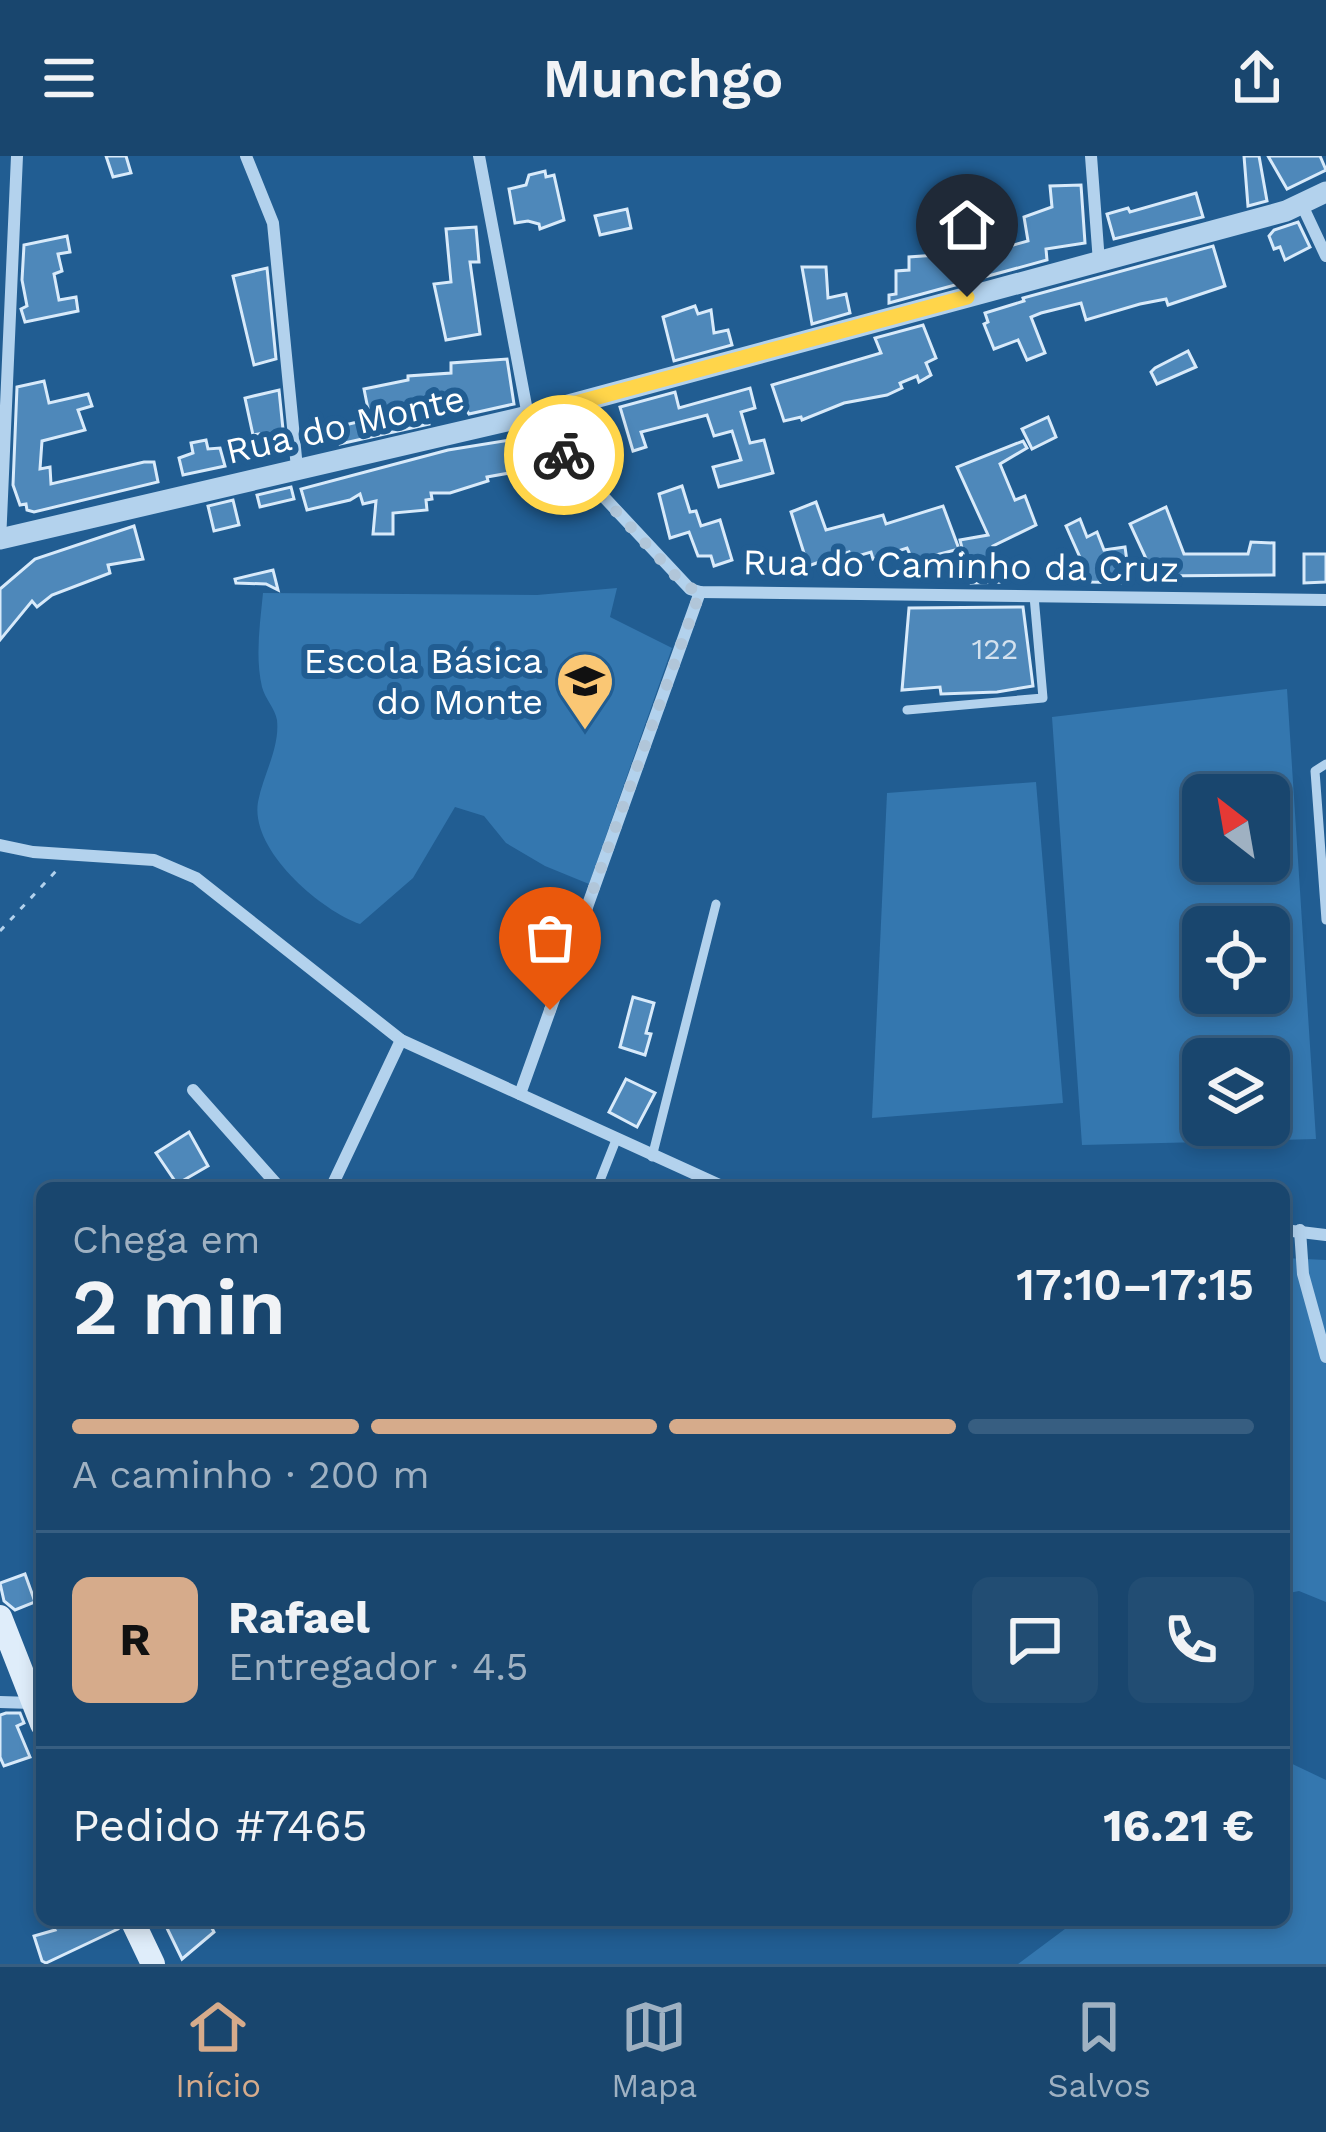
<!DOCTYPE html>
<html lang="pt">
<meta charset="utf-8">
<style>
:root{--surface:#19466e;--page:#224d73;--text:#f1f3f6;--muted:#9fb1c2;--line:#375e81;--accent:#d6ab8b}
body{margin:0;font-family:"Work Sans",sans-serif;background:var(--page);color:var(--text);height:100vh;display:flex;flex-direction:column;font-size:45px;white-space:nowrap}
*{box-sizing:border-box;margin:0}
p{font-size:39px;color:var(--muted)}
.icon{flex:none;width:66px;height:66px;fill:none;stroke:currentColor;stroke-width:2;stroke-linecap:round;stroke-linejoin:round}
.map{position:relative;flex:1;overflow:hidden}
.details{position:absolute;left:36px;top:1026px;width:1254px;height:744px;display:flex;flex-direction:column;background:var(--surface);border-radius:18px;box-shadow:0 6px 18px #0003,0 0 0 3px var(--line)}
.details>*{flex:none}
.needle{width:78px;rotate:329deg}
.tools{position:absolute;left:1182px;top:618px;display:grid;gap:24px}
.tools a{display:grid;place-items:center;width:108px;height:108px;border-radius:18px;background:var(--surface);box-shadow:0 6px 18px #0003,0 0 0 3px var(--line);font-size:60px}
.pin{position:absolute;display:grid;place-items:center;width:102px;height:102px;color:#fff;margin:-123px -51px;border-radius:50% 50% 50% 0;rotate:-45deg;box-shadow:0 0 12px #0007}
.pin .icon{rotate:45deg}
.courier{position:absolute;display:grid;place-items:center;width:120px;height:120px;margin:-60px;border:9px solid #ffd54a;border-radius:50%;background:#fff;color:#222;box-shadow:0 3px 15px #0007}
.head em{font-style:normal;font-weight:600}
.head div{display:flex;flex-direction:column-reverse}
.head{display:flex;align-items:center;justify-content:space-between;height:204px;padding:0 36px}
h1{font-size:78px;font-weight:600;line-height:90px}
.bar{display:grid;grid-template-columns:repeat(4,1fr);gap:18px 12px;align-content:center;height:144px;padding:0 36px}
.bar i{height:15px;border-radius:9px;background:var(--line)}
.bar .current{background:var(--accent)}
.bar p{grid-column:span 4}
.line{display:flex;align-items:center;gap:30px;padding:0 36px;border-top:3px solid var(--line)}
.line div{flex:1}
.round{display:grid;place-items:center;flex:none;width:126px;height:126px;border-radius:18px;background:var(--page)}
header{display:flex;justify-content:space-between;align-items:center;height:156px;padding:0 36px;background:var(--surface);font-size:54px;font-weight:600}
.tabs{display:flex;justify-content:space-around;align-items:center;height:168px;border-top:3px solid var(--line);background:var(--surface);font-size:33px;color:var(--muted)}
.tabs a{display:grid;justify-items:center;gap:6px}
.tabs .current{color:var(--accent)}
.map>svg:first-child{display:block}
.green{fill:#3477af;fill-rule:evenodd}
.building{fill:#4e88ba;stroke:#d8eafa;stroke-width:3}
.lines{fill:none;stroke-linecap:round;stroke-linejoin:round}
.path{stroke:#b3d2ed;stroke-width:3;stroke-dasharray:6 9;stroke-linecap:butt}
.service{stroke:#b3d2ed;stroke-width:9}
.minor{stroke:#b3d2ed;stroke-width:12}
.tertiary{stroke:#b3d2ed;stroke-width:21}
.secondary{stroke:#dfedfa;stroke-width:24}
.done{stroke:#b1c6d9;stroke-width:12;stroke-dasharray:0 21.6}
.route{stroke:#ffd54a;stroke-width:15}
.labels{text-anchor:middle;stroke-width:12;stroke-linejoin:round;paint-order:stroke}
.number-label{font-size:30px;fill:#d3e1ee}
.street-label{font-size:36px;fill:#fff;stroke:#215d92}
.poi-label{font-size:36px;fill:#fff;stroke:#215d92;text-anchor:end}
</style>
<header><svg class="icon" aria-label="menu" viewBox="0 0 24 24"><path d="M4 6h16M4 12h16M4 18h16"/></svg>Munchgo<svg class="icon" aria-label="share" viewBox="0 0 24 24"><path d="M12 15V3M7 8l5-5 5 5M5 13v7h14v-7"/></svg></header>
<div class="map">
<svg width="1326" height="1808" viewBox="0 0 1326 1808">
<rect width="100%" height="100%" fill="#215d92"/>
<g class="green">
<path d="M 617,432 L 610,461 L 672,492 L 589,728 L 545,710 L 506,687 L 484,660 L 455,651 L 413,722 L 360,768 C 320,754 250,694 258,646 C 263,619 280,592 277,564 C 275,552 265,543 262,531 C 255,501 260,468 263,437 L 537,439 Z"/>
<path d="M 1287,533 L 1316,983 L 1082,989 L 1052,561 ZM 1269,639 L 1269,705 L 1203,705 L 1203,639 ZM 1269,771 L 1269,837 L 1203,837 L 1203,771 ZM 1203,903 L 1269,903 L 1269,969 L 1203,969 Z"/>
<polygon points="1036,626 1063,947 872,962 887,637"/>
<polygon points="1284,1102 1326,1104 1326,1446 1299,1435 1284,1438"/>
<polygon points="1284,1604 1326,1624 1326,1808 1018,1808 1077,1764 1284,1764"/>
</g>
<g class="building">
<polygon points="106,0 126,0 131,17 113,21"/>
<polygon points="1244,0 1259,0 1267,45 1248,50"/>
<polygon points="1268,0 1320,0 1326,14 1287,33"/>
<polygon points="545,15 546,21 554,19 564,64 540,73 539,68 528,65 515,67 509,33 526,29 529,19"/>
<polygon points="1081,29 1085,87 1046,93 1047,104 889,147 889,139 896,138 896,115 909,114 909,101 952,98 951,94 963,91 966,102 1028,85 1024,61 1052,51 1050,30"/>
<polygon points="1196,37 1203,61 1114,83 1107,58 1128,52 1130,56"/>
<polygon points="627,53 631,72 600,79 595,60"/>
<polygon points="1298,66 1310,91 1285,104 1280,91 1274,93 1269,80 1274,74"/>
<polygon points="476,71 479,106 470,106 480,178 446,184 434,128 451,126 446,73"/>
<polygon points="67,80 70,96 58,98 62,115 54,118 59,144 76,141 78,155 25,166 21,153 27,150 22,124 24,89"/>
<polygon points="1213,90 1225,130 1168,149 1166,143 1140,148 1086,164 1081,147 1041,157 1031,161 1045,197 1027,204 1018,184 994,193 984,168 988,166 985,157 1024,145 1023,142"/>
<polygon points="802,111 826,111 828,142 846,138 850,157 812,168"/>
<polygon points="267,112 276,203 254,209 233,120"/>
<polygon points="695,150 698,158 711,154 714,177 728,174 732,189 674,205 663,161"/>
<polygon points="923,169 936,202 926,207 931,219 919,226 917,220 900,227 902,232 887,239 844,247 802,264 801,261 784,265 772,229 881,197 875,182"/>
<polygon points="1188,195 1196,211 1157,228 1151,216 1155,212"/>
<polygon points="507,203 514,248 469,258 456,238 424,242 429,268 340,288 336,271 370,263 364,233 408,224 408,220 451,217 451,207"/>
<polygon points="44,225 49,247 88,238 92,250 78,254 85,274 42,285 40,313 50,311 51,328 144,306 154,306 158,326 34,356 27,354 26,348 20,349 13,329 17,231"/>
<polygon points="750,232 755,252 741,256 750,287 764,284 773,317 719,331 713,311 741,304 732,275 714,280 707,259 641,276 646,291 633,295 620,251 675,236 679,252"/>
<polygon points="279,234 284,283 262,288 259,278 253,279 245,242"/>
<polygon points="1048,261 1056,281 1032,293 1022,273"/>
<polygon points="523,282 526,296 536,294 544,327 518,333 515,316 487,321 488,325 450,337 431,337 432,343 426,344 427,354 393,357 393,378 373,378 376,345 363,348 360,338 350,344 307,354 301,333 448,294"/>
<polygon points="206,284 208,293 220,292 225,310 183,319 179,302 193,297 191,287"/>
<polygon points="1023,285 1027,292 1000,308 1015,344 1025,340 1036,369 993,390 1006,426 971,427 960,384 988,379 957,311"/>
<polygon points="682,330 690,356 696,355 701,370 720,364 732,404 714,410 711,400 698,400 689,376 670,382 659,338"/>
<polygon points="291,331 294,343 260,351 257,339"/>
<polygon points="233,344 239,369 214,375 208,350"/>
<polygon points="816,346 826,374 883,359 886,368 943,350 959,393 913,405 907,392 873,403 871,396 851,402 849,396 808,410 791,356"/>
<polygon points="1166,351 1184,398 1248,398 1251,386 1274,387 1274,419 1154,420 1130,368"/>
<polygon points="1080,363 1087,381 1097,376 1104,394 1125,391 1130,427 1091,426 1066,370"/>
<polygon points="134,370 143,403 108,409 110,417 52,439 37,451 32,445 0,484 0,433 35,403"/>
<polygon points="1304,398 1326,398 1326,426 1304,427"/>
<polygon points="273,414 278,434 266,428 236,427 235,423"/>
<polygon points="1023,451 1033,530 997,536 941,538 940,531 902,534 909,452"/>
<polygon points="633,841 654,847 646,877 651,878 645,899 620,891"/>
<polygon points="626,923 655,937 637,971 609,956"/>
<polygon points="189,976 208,1010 177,1028 156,997"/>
<polygon points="25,1418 35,1446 15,1454 4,1445 0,1427"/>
<polygon points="6,1557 20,1557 24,1567 17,1570 30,1601 4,1610 0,1601 0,1559"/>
<polygon points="49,1764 116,1764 118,1773 46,1807 42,1805 34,1780 55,1774"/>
<polygon points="163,1764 208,1764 214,1776 182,1803"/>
</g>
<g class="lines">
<polyline class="path" points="0,775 57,714"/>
<g class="service">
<polyline points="907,554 1043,542 1034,440"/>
<polyline points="1326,608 1315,615 1326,764"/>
<polyline points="652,1001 716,748"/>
<polyline points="597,1032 616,984"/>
</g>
<g class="minor">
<polyline points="246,0 273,67 297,312"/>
<polyline points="479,0 528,260 690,433 700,436 1326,444"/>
<polyline points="1091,0 1099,106"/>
<polyline points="1302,49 1326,100"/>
<polyline points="0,386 17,0"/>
<polyline points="0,689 33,696 154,704 196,722 401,884 726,1032"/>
<polyline points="193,934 280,1032"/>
<polyline points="520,938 700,436"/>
<polyline points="331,1032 401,884"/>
<polyline points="1284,1074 1326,1079"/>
<polyline points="1300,1074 1303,1118 1326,1201"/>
<polyline points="0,1546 32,1547"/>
</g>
<polyline class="tertiary" points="0,383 528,260 1286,55 1326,36"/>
<g class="secondary">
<polyline points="0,1461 42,1568"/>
<polyline points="132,1764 153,1808"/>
</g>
</g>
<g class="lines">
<polyline class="done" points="550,854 700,436 684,429 564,299"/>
<polyline class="route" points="564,299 528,260 967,141"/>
</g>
<defs>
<g id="school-pin" transform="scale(3)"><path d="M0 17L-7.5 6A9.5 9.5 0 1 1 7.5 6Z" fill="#fac774" stroke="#215d92"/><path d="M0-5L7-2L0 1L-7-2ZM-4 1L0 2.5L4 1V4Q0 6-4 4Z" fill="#111"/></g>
</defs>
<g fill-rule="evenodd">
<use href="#school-pin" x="585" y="525"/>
</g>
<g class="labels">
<g class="number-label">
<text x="995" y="503">122</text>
</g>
<g class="street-label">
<text transform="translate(345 268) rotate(-13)" y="13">Rua do Monte</text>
<text transform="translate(961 409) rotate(1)" y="13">Rua do Caminho da Cruz</text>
</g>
<g class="poi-label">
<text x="543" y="517">Escola Básica<tspan x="543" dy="41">do Monte</tspan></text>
</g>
</g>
</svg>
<div class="tools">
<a><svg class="needle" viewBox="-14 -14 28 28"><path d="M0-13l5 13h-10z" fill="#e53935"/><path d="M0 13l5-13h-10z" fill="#9fb1c2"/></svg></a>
<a><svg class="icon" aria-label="locate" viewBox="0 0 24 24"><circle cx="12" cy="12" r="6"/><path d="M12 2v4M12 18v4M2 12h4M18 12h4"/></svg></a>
<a><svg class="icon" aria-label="layers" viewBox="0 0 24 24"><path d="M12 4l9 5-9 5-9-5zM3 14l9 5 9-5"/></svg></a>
</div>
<div class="pin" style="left:550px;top:854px;background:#ea580c"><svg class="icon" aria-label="bag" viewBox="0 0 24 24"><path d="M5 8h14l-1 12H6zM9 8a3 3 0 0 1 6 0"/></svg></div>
<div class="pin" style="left:967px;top:141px;background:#1f2937"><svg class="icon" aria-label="home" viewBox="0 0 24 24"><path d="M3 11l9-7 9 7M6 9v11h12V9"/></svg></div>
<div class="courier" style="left:564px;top:299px"><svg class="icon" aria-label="bike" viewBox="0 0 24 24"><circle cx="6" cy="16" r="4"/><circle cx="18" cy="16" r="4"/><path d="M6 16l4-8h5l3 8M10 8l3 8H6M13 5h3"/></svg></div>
<section class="details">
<div class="head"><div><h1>2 min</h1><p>Chega em</p></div><em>17:10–17:15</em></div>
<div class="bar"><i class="current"></i><i class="current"></i><i class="current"></i><i></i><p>A caminho · 200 m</p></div>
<div class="line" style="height:216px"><b class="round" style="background:var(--accent);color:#111">R</b><div><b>Rafael</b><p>Entregador · 4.5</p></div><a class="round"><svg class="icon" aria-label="chat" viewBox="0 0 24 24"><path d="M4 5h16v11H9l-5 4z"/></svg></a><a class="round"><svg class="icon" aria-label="phone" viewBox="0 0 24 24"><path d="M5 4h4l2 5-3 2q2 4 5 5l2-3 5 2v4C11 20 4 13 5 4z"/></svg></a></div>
<div class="line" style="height:156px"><div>Pedido #7465</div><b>16.21 €</b></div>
</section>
</div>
<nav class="tabs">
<a class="current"><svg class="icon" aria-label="home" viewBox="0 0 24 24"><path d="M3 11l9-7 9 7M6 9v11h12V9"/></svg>Início</a>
<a><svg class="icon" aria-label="map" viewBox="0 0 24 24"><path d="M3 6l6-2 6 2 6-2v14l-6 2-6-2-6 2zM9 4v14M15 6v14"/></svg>Mapa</a>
<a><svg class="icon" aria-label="saved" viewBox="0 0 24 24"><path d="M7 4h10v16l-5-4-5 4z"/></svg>Salvos</a>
</nav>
